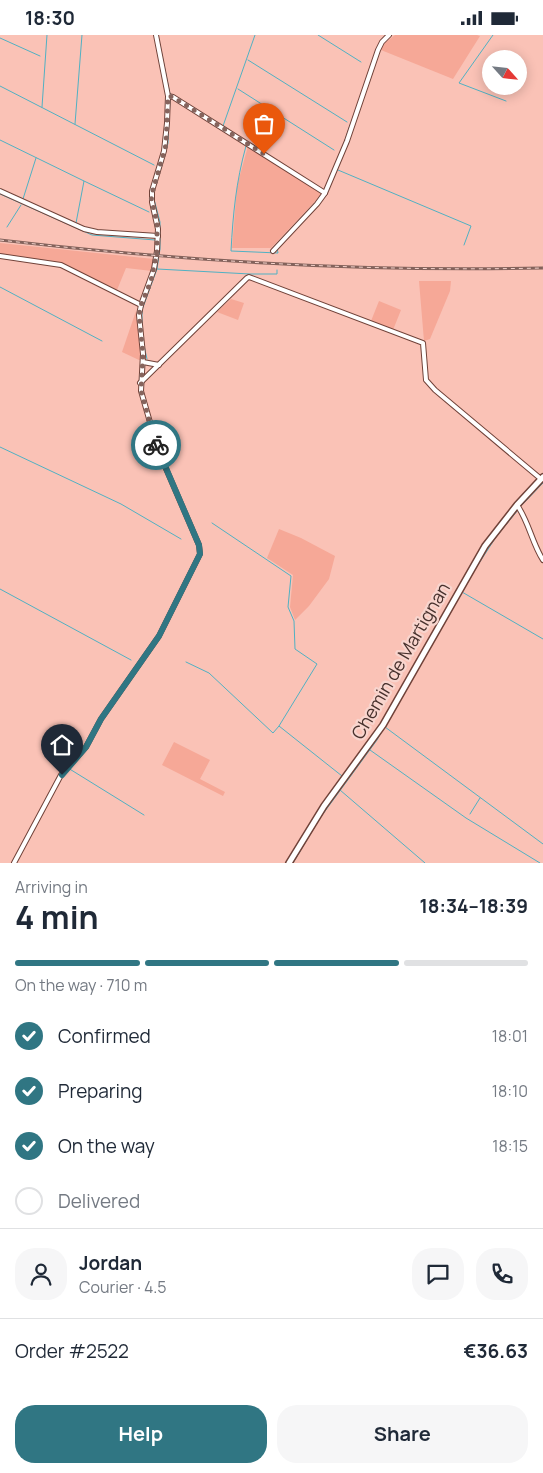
<!DOCTYPE html>
<meta charset="utf-8">
<style>
:root{--surface:#fff;--page:#f6f6f7;--text:#1f2937;--muted:#747a83;--line:#e0e1e3;--accent:#307683}
body{margin:0;font-family:Manrope,sans-serif;background:var(--page);color:var(--text);height:100vh;display:flex;flex-direction:column;font-size:19px;white-space:nowrap}
*{box-sizing:border-box;margin:0}
p{font-size:16px;color:var(--muted)}
.icon{flex:none;width:28px;height:28px;fill:none;stroke:currentColor;stroke-width:2;stroke-linecap:round;stroke-linejoin:round}
.map{position:relative;height:828px;overflow:hidden}
.drawer{display:flex;flex-direction:column;background:var(--surface);flex:1}
.drawer>*{flex:none}
.needle{width:32px;rotate:117deg}
.tools{position:absolute;left:482px;top:15px;display:grid;gap:10px}
.tools a{display:grid;place-items:center;width:45px;height:45px;border-radius:50%;background:var(--surface);box-shadow:0 2px 12px #0003;font-size:25px}
.pin{position:absolute;display:grid;place-items:center;width:42px;height:42px;color:#fff;margin:-51px -21px;border-radius:50% 50% 50% 0;rotate:-45deg;box-shadow:0 0 5px #0007}
.pin .icon{rotate:45deg}
.courier{position:absolute;display:grid;place-items:center;width:50px;height:50px;margin:-25px;border:4px solid #307683;border-radius:50%;background:#fff;color:#222;box-shadow:0 1px 6px #0007}
.headline em{font-style:normal;font-weight:700}
.headline div{display:flex;flex-direction:column-reverse}
.headline{display:flex;align-items:center;justify-content:space-between;height:85px;padding:0 15px}
h1{font-size:32px;font-weight:700;line-height:38px}
.bar{display:grid;grid-template-columns:repeat(4,1fr);gap:8px 5px;align-content:center;height:60px;padding:0 15px}
.bar i{height:6px;border-radius:4px;background:var(--line)}
.bar .active{background:var(--accent)}
.bar p{grid-column:span 4}
.line{display:flex;align-items:center;gap:12px;padding:0 15px;border-top:1px solid var(--line)}
.line div{flex:1}
.round{display:grid;place-items:center;flex:none;width:52px;height:52px;border-radius:20px;background:var(--page)}
ol{padding:0 15px;list-style:none}
li{display:flex;align-items:center;gap:15px;height:55px}
li p{margin-inline-start:auto}
li .icon{padding:5px;border-radius:50%;background:var(--accent);color:#fff;stroke-width:4}
li:last-child{color:var(--muted)}
li i{width:28px;height:28px;border:2px solid var(--line);border-radius:50%}
.primary-button{display:flex;gap:10px;margin-top:auto;padding:10px 15px}
.primary-button a{flex:1;height:58px;border-radius:20px;background:var(--accent);color:#fff;font-size:20px;font-weight:700;line-height:58px;text-align:center}
.primary-button a+a{background:var(--page);color:var(--text)}
.status{display:flex;justify-content:space-between;align-items:center;height:35px;padding:0 25px;background:var(--surface);direction:ltr}
.status svg{height:14px;fill:currentColor}
.map>svg:first-child{display:block}
.green{fill:#f6a897}
.lines{fill:none;stroke-linecap:round;stroke-linejoin:round}
.stream{stroke:#50b1c3;stroke-width:1}
.minor-casing{stroke:#704239;stroke-width:6}
.major-casing{stroke:#704239;stroke-width:8}
.minor{stroke:#fff;stroke-width:4}
.major{stroke:#fff;stroke-width:5}
.rail-casing{stroke:#83625b;stroke-width:3}
.rail{stroke:#f8d5ce;stroke-width:1;stroke-dasharray:4;stroke-linecap:butt}
.done{stroke:#86645d;stroke-width:5;stroke-dasharray:0 9}
.route{stroke:#307683;stroke-width:6}
.labels{text-anchor:middle;stroke-width:4.5;stroke-linejoin:round;paint-order:stroke}
.street-label{font-size:18px;fill:#47312d;stroke:#f8d5ce}
</style>
<div class="status"><b>18:30</b><svg viewBox="0 0 49 12"><path d="M0 12V9h3v3zM5 12V6h3v6zM10 12V3h3v9zM15 12V0h3v12zM26 1h20v11H26zM47 4h2v5h-2z"/></svg></div>
<div class="map">
<svg width="543" height="828" viewBox="0 0 543 828">
<rect width="100%" height="100%" fill="#fac2b6"/>
<g class="green">
<polygon points="395,0 477,0 480,1 453,44 381,15 385,8"/>
<polygon points="248,111 323,158 271,213 232,213 237,151"/>
<polygon points="0,208 154,224 152,236 126,233 117,255 62,229 52,226 0,220"/>
<polygon points="419,246 451,246 450,256 430,304 424,306"/>
<polygon points="231,264 244,268 238,285 217,277"/>
<polygon points="379,266 401,275 393,295 371,286"/>
<polygon points="136,276 141,325 139,325 122,317"/>
<polygon points="279,494 301,503 335,521 329,544 309,571 295,585 290,572 293,540 267,523"/>
<polygon points="174,707 210,725 200,744 225,757 223,761 162,730"/>
</g>
<g class="lines">
<g class="stream">
<polyline points="318,0 361,27"/>
<polyline points="493,0 459,48 506,66"/>
<polyline points="158,1 170,59 172,60"/>
<polyline points="0,3 40,21"/>
<polyline points="388,4 392,0"/>
<polyline points="248,25 347,87"/>
<polyline points="0,51 154,130"/>
<polyline points="238,54 334,115"/>
<polyline points="42,72 47,0"/>
<polyline points="75,89 82,0"/>
<polyline points="0,105 84,146 76,188"/>
<polyline points="349,105 379,18"/>
<polyline points="248,108 223,91 255,0"/>
<polyline points="344,108 350,90"/>
<path d="M 246,111 C 236,147 233,179 231,216 L 278,218 L 277,213"/>
<polyline points="161,134 168,108 170,64"/>
<polyline points="338,135 471,191 464,210"/>
<polyline points="84,146 149,177"/>
<polyline points="332,146 343,120"/>
<polyline points="0,159 92,200 155,205"/>
<polyline points="23,164 36,123"/>
<polyline points="7,192 21,170"/>
<polyline points="157,234 250,239 277,239 277,235"/>
<polyline points="0,252 102,306"/>
<polyline points="142,292 142,275 157,234 160,214 160,187 154,164"/>
<polyline points="143,306 147,324"/>
<polyline points="0,412 121,469 181,504"/>
<polyline points="521,471 543,448"/>
<polyline points="212,488 291,541 288,572 294,586 295,614 317,629 279,691"/>
<polyline points="470,542 496,502 518,475"/>
<polyline points="0,554 131,625"/>
<polyline points="463,556 466,550"/>
<polyline points="462,557 543,604"/>
<polyline points="186,627 209,638 273,698 279,691 342,741"/>
<polyline points="385,692 543,809"/>
<polyline points="370,715 466,783 540,828"/>
<polyline points="68,733 144,780"/>
<polyline points="340,755 425,828"/>
<polyline points="470,779 480,763"/>
<polyline points="293,828 320,783 377,705 455,568"/>
</g>
<g class="minor-casing">
<g id="minor">
<polyline points="168,61 173,62 325,158"/>
<polyline points="0,156 84,194 97,197 158,201"/>
<polyline points="273,216 317,169 325,158 347,106 378,15 382,7 389,0"/>
<polyline points="0,221 61,230 141,270"/>
<polyline points="143,327 159,330"/>
<polyline points="140,348 247,243 249,242 423,308 426,345 435,355 541,444"/>
<path d="M 517,470 C 529,487 532,508 543,525"/>
<polyline points="14,828 61,740 86,712 101,684 159,601 200,519 199,510 158,415 141,356 143,319 139,280 141,270 154,234 157,216 158,194 152,167 152,156 164,116 167,88 168,61 156,0"/>
</g>
</g>
<g class="major-casing">
<polyline id="major" points="289,828 324,771 383,690 485,511 517,470 543,442"/>
</g>
<use href="#minor" class="minor"/>
<use href="#major" class="major"/>
<g class="rail-casing">
<path id="rail" d="M 0,205 C 180,226 362,237 543,233"/>
</g>
<use href="#rail" class="rail"/>
</g>
<g class="lines">
<polyline class="done" points="156,410 141,356 143,319 139,280 141,270 151,246 157,216 157,188 151,162 166,110 168,61 173,62 264,119"/>
<polyline class="route" points="62,740 86,712 101,684 159,601 200,519 199,510 156,410"/>
</g>
<g class="labels">
<g class="street-label">
<text transform="translate(401 626) rotate(-60)" y="6">Chemin de Martignan</text>
</g>
</g>
</svg>
<div class="tools">
<a><svg class="needle" viewBox="-14 -14 28 28"><path d="M0-13l5 13h-10z" fill="#e53935"/><path d="M0 13l5-13h-10z" fill="#747a83"/></svg></a>
</div>
<div class="pin" style="left:264px;top:119px;background:#ea580c"><svg class="icon" aria-label="bag" viewBox="0 0 24 24"><path d="M5 8h14l-1 12H6zM9 8a3 3 0 0 1 6 0"/></svg></div>
<div class="pin" style="left:62px;top:740px;background:#1f2937"><svg class="icon" aria-label="home" viewBox="0 0 24 24"><path d="M3 11l9-7 9 7M6 9v11h12V9"/></svg></div>
<div class="courier" style="left:156px;top:410px"><svg class="icon" aria-label="bike" viewBox="0 0 24 24"><circle cx="6" cy="16" r="4"/><circle cx="18" cy="16" r="4"/><path d="M6 16l4-8h5l3 8M10 8l3 8H6M13 5h3"/></svg></div>
</div>
<section class="drawer">
<div class="headline"><div><h1>4 min</h1><p>Arriving in</p></div><em>18:34–18:39</em></div>
<div class="bar"><i class="active"></i><i class="active"></i><i class="active"></i><i></i><p>On the way · 710 m</p></div>
<ol>
<li><svg class="icon" aria-label="check" viewBox="0 0 24 24"><path d="M5 12l5 5 9-10"/></svg>Confirmed<p>18:01</p></li>
<li><svg class="icon" aria-label="check" viewBox="0 0 24 24"><path d="M5 12l5 5 9-10"/></svg>Preparing<p>18:10</p></li>
<li><svg class="icon" aria-label="check" viewBox="0 0 24 24"><path d="M5 12l5 5 9-10"/></svg>On the way<p>18:15</p></li>
<li><i></i>Delivered</li>
</ol>
<div class="line" style="height:90px"><a class="round"><svg class="icon" aria-label="person" viewBox="0 0 24 24"><circle cx="12" cy="8" r="4"/><path d="M4 21q1-7 8-7t8 7"/></svg></a><div><b>Jordan</b><p>Courier · 4.5</p></div><a class="round"><svg class="icon" aria-label="chat" viewBox="0 0 24 24"><path d="M4 5h16v11H9l-5 4z"/></svg></a><a class="round"><svg class="icon" aria-label="phone" viewBox="0 0 24 24"><path d="M5 4h4l2 5-3 2q2 4 5 5l2-3 5 2v4C11 20 4 13 5 4z"/></svg></a></div>
<div class="line" style="height:65px"><div>Order #2522</div><b>€36.63</b></div>
<div class="primary-button"><a>Help</a><a>Share</a></div>
</section>
